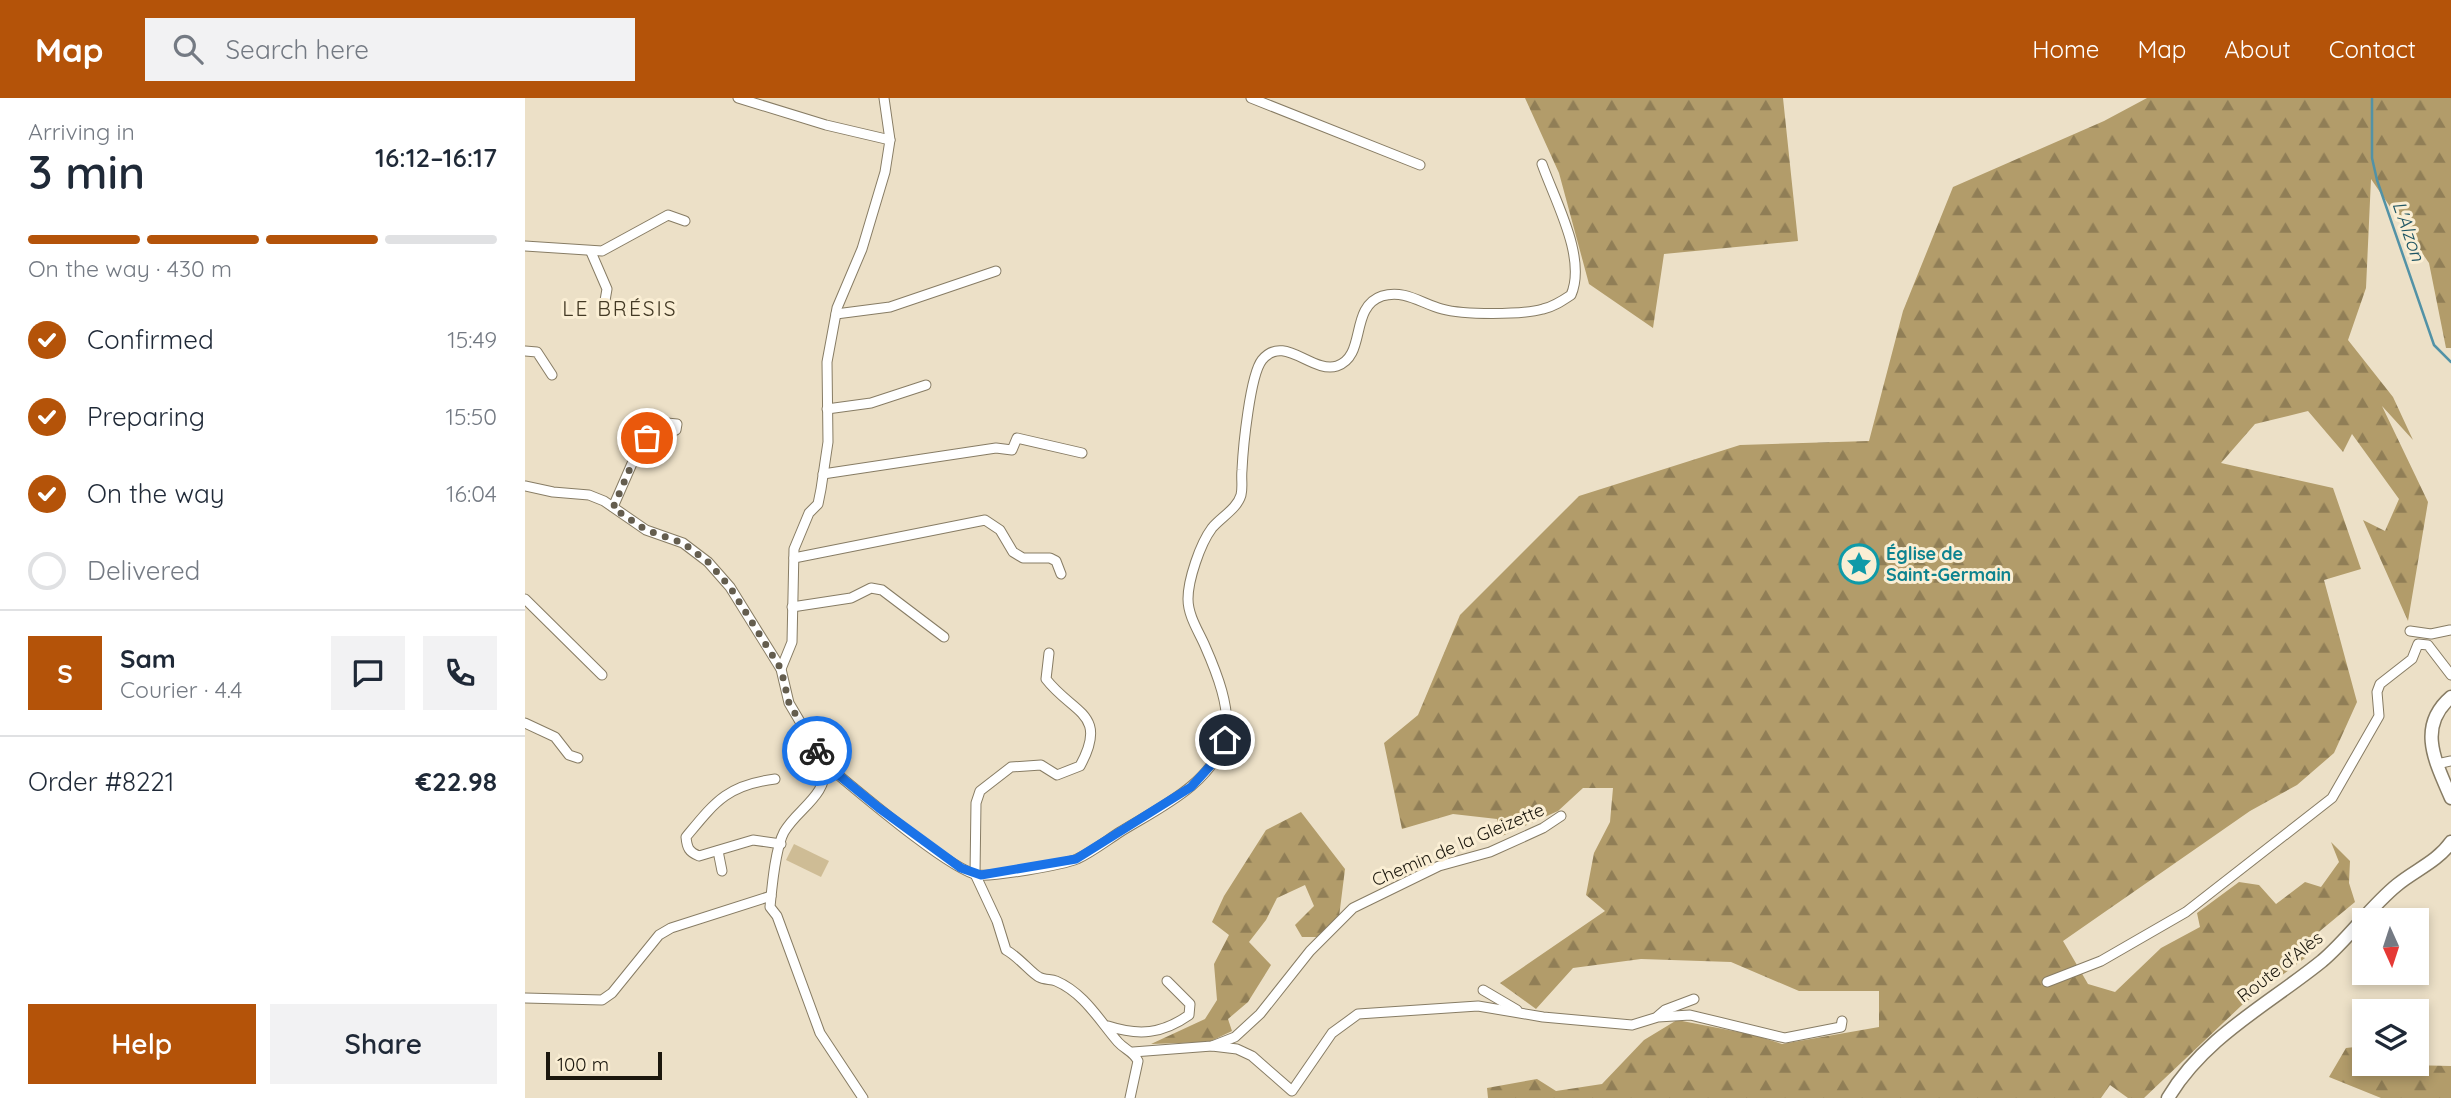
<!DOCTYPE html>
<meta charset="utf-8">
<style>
:root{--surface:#fff;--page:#f2f2f3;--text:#1f2937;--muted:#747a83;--line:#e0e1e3;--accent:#b45309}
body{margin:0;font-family:Quicksand,sans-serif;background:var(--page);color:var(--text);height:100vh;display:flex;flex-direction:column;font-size:26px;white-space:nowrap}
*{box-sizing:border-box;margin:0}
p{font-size:23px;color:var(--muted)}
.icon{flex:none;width:38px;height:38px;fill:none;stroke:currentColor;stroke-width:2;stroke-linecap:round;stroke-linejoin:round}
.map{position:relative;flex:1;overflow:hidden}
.panel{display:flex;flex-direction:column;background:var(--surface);width:525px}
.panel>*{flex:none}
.needle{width:46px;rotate:177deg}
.buttons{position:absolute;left:1827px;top:810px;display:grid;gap:14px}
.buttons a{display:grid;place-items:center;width:77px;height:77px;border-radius:0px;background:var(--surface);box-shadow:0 4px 10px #0003;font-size:35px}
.scale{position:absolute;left:21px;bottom:18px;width:116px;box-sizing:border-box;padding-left:7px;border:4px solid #1b170d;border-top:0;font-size:19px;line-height:24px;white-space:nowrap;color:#1b170d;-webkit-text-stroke:5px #faeed4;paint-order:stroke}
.pin{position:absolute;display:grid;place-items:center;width:60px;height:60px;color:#fff;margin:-30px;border:4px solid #fff;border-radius:50%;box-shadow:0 2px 7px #0007}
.courier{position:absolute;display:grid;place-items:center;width:70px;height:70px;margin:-35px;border:5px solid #1a73e8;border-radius:50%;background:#fff;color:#222;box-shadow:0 2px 9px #0007}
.headline em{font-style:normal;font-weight:600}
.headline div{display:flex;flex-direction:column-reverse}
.headline{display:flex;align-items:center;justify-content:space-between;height:119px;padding:0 28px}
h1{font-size:46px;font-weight:600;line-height:52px}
.bar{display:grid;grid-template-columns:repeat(4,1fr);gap:10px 7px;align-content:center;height:84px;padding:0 28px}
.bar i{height:9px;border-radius:5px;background:var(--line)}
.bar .current{background:var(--accent)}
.bar p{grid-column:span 4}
.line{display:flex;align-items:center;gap:18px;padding:0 28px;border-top:2px solid var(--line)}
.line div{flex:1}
.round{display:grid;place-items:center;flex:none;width:74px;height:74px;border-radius:0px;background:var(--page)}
ol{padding:0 28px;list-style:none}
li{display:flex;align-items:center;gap:21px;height:77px}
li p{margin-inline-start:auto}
li .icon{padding:7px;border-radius:50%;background:var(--accent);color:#fff;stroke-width:4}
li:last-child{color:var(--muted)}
li i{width:38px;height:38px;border:4px solid var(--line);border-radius:50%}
.cta{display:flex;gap:14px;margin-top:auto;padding:14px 28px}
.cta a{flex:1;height:80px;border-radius:0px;background:var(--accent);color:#fff;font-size:28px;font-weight:600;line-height:80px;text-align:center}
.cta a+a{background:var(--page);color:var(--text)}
header{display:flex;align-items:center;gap:42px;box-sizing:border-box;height:98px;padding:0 35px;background:var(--accent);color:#fff}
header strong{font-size:33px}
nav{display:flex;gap:38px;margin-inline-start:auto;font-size:24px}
.search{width:490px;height:63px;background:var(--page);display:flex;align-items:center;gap:18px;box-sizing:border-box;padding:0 24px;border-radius:0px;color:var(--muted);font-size:26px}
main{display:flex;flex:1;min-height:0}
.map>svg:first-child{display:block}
.green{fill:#cebc95}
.forest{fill:url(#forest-firs)}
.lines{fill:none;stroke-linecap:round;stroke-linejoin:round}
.stream{stroke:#5292a6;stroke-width:2.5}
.street-casing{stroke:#877c64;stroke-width:11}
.secondary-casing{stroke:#877c64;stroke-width:15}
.street{stroke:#fff;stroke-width:9}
.secondary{stroke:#fff;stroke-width:12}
.done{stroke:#645d4e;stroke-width:7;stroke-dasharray:0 12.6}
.route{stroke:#1a73e8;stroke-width:9}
.labels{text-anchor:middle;stroke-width:6;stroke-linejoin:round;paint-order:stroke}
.culture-label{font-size:18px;font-weight:bold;fill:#0d838f;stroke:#faeed4;text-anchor:start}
.street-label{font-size:18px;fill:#1b170d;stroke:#faeed4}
.water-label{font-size:19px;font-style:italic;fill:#1f5564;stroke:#faeed4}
.quarter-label{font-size:21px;letter-spacing:2px;fill:#433924;stroke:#faeed4}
</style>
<header>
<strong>Map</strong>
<div class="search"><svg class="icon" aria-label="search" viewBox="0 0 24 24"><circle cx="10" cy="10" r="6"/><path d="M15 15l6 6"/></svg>Search here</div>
<nav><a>Home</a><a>Map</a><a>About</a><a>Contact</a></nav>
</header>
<main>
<section class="panel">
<div class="headline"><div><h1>3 min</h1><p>Arriving in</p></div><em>16:12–16:17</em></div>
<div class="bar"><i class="current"></i><i class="current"></i><i class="current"></i><i></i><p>On the way · 430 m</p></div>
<ol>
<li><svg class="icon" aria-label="check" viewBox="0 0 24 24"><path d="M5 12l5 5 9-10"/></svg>Confirmed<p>15:49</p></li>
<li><svg class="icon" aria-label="check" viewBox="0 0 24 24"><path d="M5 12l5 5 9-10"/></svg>Preparing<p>15:50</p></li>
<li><svg class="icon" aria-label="check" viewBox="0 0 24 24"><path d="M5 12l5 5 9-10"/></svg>On the way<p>16:04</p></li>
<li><i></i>Delivered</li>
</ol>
<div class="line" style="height:126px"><b class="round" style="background:var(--accent);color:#fff">S</b><div><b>Sam</b><p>Courier · 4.4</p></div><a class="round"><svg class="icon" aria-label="chat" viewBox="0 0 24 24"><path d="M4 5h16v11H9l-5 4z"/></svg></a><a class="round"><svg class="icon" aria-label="phone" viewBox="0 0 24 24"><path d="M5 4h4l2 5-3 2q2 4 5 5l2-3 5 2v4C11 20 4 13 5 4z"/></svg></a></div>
<div class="line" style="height:91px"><div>Order #8221</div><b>€22.98</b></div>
<div class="cta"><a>Help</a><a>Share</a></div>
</section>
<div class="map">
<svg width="1926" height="1000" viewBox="0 0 1926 1000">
<defs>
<pattern id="forest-firs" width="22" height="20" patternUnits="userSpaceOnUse" patternTransform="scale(1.75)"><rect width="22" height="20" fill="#b29c6a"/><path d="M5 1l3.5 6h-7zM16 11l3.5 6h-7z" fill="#907e56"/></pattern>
</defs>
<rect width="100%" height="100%" fill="#ece0c7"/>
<polygon class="green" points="269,746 304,763 296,779 261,762"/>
<g class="forest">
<polygon points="1000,0 1258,0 1273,143 1139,156 1128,230 1064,186 1034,75"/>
<polygon points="1622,0 1926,0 1926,250 1921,250 1904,165 1846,81 1841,190 1823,242 1868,299 1888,342 1857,308 1903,404 1883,523 1838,422 1860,433 1874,401 1827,336 1818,354 1783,313 1730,326 1696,365 1808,390 1836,471 1799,482 1832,604 1809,655 1772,687 1725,713 1538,843 1563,886 1590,894 1636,850 1675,829 1672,815 1714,784 1734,787 1751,806 1780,784 1796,789 1814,764 1806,744 1825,763 1824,785 1830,804 1778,847 1780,860 1717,907 1619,1000 1603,1000 1585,987 1576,1000 963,1000 962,990 1012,981 1031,993 1077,986 1119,942 1152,922 1229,937 1257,946 1354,929 1354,893 1274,893 1206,864 1116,861 1048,870 1011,911 975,885 1080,813 1061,797 1069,755 1085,724 1088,690 1058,690 1033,713 977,738 972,721 928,716 877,731 859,645 893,617 935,517 1054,398 1215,347 1344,343 1378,213 1428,89 1579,23"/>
<polygon points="776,714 820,771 814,819 793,839 777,839 770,827 789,808 780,787 752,800 741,822 724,844 746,867 723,904 703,921 707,933 684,944 626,946 680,921 692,902 689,866 704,837 687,824 699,798 741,732"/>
<polygon points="1839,948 1839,966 1926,968 1926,1000 1856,1000 1804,979 1821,950"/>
</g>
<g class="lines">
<polyline class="stream" points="1847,0 1847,60 1852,82 1909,247 1926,264"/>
<g class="street-casing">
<g id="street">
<polyline points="213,0 301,27 365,42"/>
<polyline points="726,0 895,67"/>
<polyline points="0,148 77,153 143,117 160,123"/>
<polyline points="66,154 82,191 78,214"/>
<polyline points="311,216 365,209 471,173"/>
<polyline points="0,253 12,254 27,277"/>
<polyline points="302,311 346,305 401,287"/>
<polyline points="298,376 471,350 487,352 492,340 557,355"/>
<polyline points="0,388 28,394 64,397 79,403 121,432 158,445 183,464 205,489 256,571"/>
<path d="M 88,409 L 116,345 C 126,336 139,338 151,332 L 152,326 L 142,325 L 138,336"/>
<polyline points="269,460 460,422 475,432 488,454 498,460 525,460 531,463 536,476"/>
<polyline points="0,501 77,577"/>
<polyline points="267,509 326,500 346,490 357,492 419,539"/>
<polyline points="1885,533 1906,536 1925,532"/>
<path d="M 524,555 L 521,581 C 548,616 584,615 555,668 L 532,677 L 516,667 L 486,669 L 455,693 L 451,705 L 450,776 L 472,823 L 481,852 C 494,859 507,876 514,879 C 519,882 526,881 531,883 C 559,895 574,922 593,944 C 600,952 608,953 613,963 L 605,1000"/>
<polyline points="0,625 30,639 44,657 53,660"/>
<path d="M 300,666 C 327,688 424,772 453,777 C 468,779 537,767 552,761 C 567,754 581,743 595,734 C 632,711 688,686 700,639 C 707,612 691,573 680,548 C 674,534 663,518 663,501 C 663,482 675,446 687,430 C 696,419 712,411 716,397 C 718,389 716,381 717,372 C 718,350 725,277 737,262 C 759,235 787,276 812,268 C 842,258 824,209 857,198 C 880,191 897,206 917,211 C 938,217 997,217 1018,211 C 1028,209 1037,203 1046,197 C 1062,160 1030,103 1017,66"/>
<polyline points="1912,666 1926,663"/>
<path d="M 250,681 C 202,687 190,704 161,739 C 162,750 164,754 174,758 L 228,742 L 256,746"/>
<polyline points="193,753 197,773"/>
<polyline points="1522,884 1576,863 1661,814 1807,700 1854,618 1852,594 1855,586 1887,561 1893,546 1903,547 1926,577"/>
<polyline points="958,892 992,912"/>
<polyline points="0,900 77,902 87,895 134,837 146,830 246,798"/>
<polyline points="1133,918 1140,912 1169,901"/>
<path d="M 583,928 C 614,938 637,936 664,917 L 665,906 L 642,883"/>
<polyline points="687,948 712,951 727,958 767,993 807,935 833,916 953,908 1018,919 1107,927 1133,919 1165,917 1260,940 1316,929 1317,923"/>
<polyline points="608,954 687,948 710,939 735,916 785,853 828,810 914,768 965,754 1018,730 1036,718"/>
<path d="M 338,1000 L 295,935 L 252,818 L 245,809 C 247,789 250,751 259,734 C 273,710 303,698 300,666 L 264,605 L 256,571 L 267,544 L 269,451 L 284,415 L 293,406 L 296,391 L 303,344 L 302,264 L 312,210 L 337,151 L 360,74 L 365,42 L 359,0"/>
</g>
</g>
<g class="secondary-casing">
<g id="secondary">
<path d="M 1926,599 C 1891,629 1911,665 1926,700"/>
<path d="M 1643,1000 C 1679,939 1744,906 1797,863 C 1824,840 1845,809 1872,787 C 1890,772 1912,764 1926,744"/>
</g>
</g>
<use href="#street" class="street"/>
<use href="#secondary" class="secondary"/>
</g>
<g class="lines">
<polyline class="done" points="122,340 116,345 88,410 121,432 158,445 183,464 205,489 256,571 264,605 292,653"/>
<polyline class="route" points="292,653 300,666 354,710 436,770 456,777 551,761 666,689 687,666 700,642"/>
</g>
<defs>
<g id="sight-ring" transform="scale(2.0125)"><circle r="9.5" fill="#faeed4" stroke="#0f9aa8" stroke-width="1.5"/><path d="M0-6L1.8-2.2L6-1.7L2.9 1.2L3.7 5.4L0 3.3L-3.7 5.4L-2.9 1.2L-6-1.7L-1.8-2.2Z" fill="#0f9aa8"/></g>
</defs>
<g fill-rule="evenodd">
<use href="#sight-ring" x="1334" y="466"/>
</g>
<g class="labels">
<g class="culture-label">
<text x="1361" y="462">Église de<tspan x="1361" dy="21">Saint-Germain</tspan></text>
</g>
<g class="street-label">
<text transform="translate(933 747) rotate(-23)" y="6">Chemin de la Gleizette</text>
<text transform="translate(1755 869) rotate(-38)" y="6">Route d'Alès</text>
</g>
<g class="water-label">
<text transform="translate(1884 133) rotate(71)" y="7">L'Alzon</text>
</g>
<g class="quarter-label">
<text x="95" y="218">LE BRÉSIS</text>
</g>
</g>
</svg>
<div class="buttons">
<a><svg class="needle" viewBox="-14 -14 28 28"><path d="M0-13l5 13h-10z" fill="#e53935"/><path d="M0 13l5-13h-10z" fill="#747a83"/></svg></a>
<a><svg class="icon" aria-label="layers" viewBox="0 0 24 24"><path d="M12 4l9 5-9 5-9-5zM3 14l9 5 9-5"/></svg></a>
</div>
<div class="scale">100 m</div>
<div class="pin" style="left:122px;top:340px;background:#ea580c"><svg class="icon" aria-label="bag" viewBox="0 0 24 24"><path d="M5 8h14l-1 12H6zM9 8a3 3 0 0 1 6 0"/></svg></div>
<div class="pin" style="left:700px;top:642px;background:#1f2937"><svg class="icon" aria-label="home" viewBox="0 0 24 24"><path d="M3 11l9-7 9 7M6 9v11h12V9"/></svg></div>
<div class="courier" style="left:292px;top:653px"><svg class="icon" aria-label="bike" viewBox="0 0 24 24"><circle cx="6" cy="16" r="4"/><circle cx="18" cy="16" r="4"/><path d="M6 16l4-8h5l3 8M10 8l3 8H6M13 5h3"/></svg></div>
</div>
</main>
